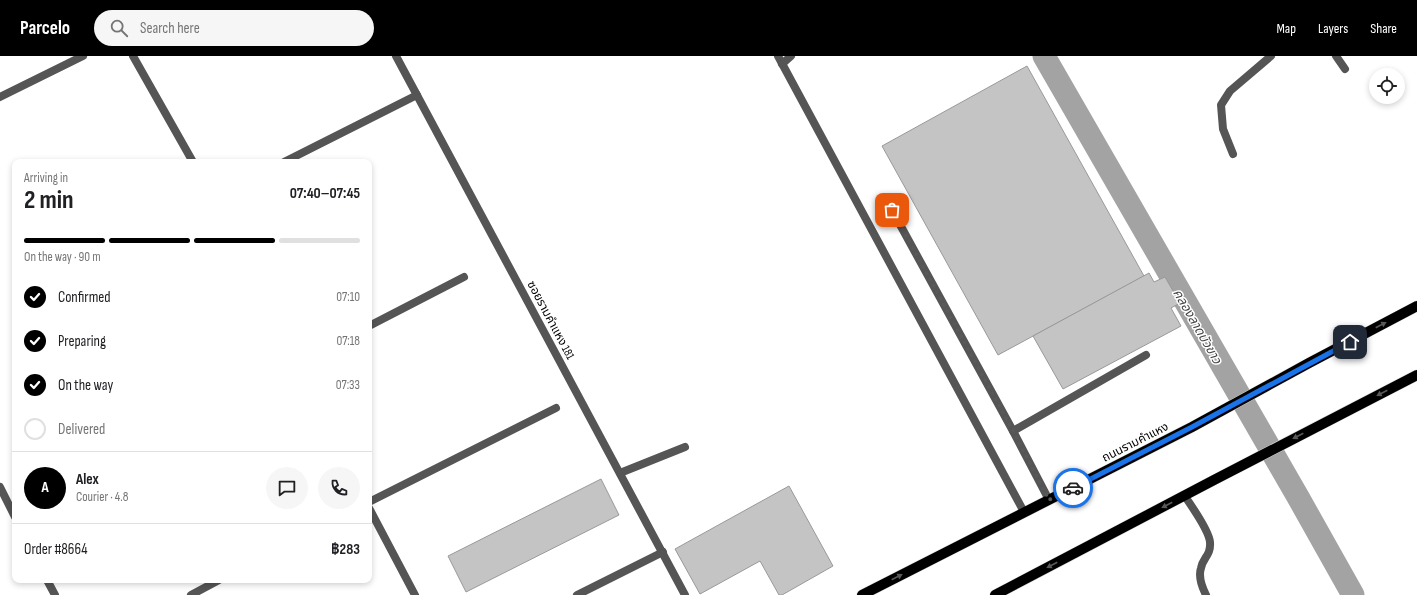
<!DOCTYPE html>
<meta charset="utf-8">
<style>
:root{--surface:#fff;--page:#f6f6f6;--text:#202124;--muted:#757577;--line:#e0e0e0;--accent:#000}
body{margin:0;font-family:"Sofia Sans Condensed","Noto Sans Thai",sans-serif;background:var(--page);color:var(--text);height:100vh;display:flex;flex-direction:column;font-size:15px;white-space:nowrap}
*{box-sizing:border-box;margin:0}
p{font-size:13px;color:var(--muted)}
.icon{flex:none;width:22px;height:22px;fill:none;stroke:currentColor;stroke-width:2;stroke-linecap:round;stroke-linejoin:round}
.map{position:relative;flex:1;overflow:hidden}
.details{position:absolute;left:12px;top:103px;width:360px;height:424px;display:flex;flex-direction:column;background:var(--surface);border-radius:8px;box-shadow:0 2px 6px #0003}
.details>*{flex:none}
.fabs{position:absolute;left:1369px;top:12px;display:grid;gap:8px}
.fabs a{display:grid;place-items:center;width:36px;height:36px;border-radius:50%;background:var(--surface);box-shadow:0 2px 6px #0003;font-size:20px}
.pin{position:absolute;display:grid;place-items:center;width:34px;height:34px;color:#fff;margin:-17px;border-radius:8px;box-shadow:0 2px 6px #0006}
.courier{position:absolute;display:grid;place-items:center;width:40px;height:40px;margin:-20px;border:3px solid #1a73e8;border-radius:50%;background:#fff;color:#222;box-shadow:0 1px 5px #0007}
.head em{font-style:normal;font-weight:700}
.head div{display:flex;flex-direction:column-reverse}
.head{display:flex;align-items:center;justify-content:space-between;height:68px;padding:0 12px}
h1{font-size:26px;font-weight:700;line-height:30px}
.bar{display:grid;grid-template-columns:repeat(4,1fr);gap:6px 4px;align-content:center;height:48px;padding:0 12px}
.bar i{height:5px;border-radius:3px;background:var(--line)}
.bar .on{background:var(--accent)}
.bar p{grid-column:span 4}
.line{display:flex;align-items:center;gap:10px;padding:0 12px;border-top:1px solid var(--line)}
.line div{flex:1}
.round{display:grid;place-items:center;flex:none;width:42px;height:42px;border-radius:21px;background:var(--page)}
ol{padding:0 12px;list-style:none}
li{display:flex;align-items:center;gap:12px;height:44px}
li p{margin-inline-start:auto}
li .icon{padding:4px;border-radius:50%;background:var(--accent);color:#fff;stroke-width:4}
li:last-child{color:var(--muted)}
li i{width:22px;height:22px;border:2px solid var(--line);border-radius:50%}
header{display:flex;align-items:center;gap:24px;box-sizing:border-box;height:56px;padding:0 20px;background:var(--accent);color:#fff}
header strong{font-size:19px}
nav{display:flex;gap:22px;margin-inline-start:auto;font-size:14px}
.search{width:280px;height:36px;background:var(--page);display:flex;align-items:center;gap:10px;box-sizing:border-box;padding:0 14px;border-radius:22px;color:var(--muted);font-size:15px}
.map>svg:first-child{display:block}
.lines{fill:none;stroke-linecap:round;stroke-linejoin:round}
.canal{stroke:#a3a3a3;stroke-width:23}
.building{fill:#c4c4c4;stroke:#999}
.primary-casing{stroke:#dbdbdb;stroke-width:11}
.service{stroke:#555;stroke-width:8}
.minor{stroke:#555;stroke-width:8}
.primary{stroke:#000;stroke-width:10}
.oneway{fill:#595959}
.done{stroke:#595959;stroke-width:4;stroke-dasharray:0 7.2}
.route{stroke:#1a73e8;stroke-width:5}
.labels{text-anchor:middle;stroke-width:3;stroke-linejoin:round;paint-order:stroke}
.street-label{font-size:12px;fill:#000;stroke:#fff}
.water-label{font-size:13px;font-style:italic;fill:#444;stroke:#fff}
</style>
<header>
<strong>Parcelo</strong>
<div class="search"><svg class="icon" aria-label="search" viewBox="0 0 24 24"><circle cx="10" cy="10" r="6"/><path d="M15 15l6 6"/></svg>Search here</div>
<nav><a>Map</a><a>Layers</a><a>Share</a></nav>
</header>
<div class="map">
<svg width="1417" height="539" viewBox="0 0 1417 539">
<rect width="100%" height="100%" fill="#fff"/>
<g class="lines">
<polyline class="canal" points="1044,0 1298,441 1353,539"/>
</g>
<g class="building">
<polygon points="1027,10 1144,220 998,299 882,90"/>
<polygon points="1149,217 1154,226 1165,221 1180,247 1171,252 1181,270 1063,333 1033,280"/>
<polygon points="601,423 619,459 466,536 448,500"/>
<polygon points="789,430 833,510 782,539 779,539 760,505 700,538 675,493"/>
</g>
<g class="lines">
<g class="primary-casing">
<g id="primary">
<polyline points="862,539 1192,371 1309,307 1417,250"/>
<polyline points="995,539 1214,424 1417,319"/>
</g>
</g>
<polyline class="service" points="892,154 1013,375 1049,444"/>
<g class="minor">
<polyline points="133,0 193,106"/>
<polyline points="396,0 685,539"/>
<polyline points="778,0 1024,456"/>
<polyline points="1336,0 1345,13"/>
<polyline points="782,8 791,0"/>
<polyline points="0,41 83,0"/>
<polyline points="1233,98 1223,73 1221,49 1230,35 1271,0"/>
<polyline points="284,106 417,39"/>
<polyline points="369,270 464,221"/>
<polyline points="1013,375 1146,299"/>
<polyline points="620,417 685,391"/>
<polyline points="0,431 15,461"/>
<path d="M 1184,439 C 1191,449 1209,475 1210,486 C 1211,500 1203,501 1201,512 C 1198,521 1202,531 1206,539"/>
<polyline points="369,446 556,352"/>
<polyline points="369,452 415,539"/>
<polyline points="47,524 55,539"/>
<polyline points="191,539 219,524"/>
<polyline points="577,539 663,496"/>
</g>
<use href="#primary" class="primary"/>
</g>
<defs><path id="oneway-solid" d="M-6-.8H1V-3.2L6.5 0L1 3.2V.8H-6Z"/></defs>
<g class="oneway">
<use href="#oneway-solid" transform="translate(1381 269) rotate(-28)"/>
<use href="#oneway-solid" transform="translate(1382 337) rotate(153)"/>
<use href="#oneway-solid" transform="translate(1298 380) rotate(153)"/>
<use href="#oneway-solid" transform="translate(1167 449) rotate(152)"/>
<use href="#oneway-solid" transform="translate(1052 509) rotate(152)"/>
<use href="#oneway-solid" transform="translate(897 521) rotate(-27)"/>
</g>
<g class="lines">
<polyline class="done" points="892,154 1013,375 1049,444 1073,432"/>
<polyline class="route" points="1073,432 1192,371 1350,286"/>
</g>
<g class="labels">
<g class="street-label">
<text transform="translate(551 264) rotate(62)" y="4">ซอยรามคำแหง 181</text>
<text transform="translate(1135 386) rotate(-27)" y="4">ถนนรามคำแหง</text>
</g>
<g class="water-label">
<text transform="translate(1198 270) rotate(60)" y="5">คลองลาดบัวขาว</text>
</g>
</g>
</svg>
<div class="fabs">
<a><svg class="icon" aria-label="locate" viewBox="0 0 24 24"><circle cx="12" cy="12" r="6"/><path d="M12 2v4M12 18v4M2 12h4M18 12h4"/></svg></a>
</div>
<div class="pin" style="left:892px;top:154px;background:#ea580c"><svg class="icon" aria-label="bag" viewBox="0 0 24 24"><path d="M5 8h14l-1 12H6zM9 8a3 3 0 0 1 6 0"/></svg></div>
<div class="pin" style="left:1350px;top:286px;background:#1f2937"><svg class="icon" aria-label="home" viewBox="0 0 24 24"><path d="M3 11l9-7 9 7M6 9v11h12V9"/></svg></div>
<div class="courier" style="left:1073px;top:432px"><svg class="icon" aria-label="car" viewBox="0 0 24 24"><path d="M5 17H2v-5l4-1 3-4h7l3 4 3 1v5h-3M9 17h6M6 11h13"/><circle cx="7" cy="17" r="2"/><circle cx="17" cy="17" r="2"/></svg></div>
<section class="details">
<div class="head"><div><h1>2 min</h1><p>Arriving in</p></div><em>07:40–07:45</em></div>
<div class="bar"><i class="on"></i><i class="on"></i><i class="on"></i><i></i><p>On the way · 90 m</p></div>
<ol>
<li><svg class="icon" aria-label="check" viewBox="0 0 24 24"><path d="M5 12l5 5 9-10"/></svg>Confirmed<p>07:10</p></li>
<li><svg class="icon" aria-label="check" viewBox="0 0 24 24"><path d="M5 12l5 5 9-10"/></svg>Preparing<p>07:18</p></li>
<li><svg class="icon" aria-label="check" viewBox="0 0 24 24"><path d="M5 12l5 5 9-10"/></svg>On the way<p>07:33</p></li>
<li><i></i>Delivered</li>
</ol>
<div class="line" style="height:72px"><b class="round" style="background:var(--accent);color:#fff">A</b><div><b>Alex</b><p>Courier · 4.8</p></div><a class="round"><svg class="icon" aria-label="chat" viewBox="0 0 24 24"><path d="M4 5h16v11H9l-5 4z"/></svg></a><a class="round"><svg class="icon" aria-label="phone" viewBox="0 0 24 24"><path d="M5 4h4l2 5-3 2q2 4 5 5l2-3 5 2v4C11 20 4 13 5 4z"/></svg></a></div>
<div class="line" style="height:52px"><div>Order #8664</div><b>฿283</b></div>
</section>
</div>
